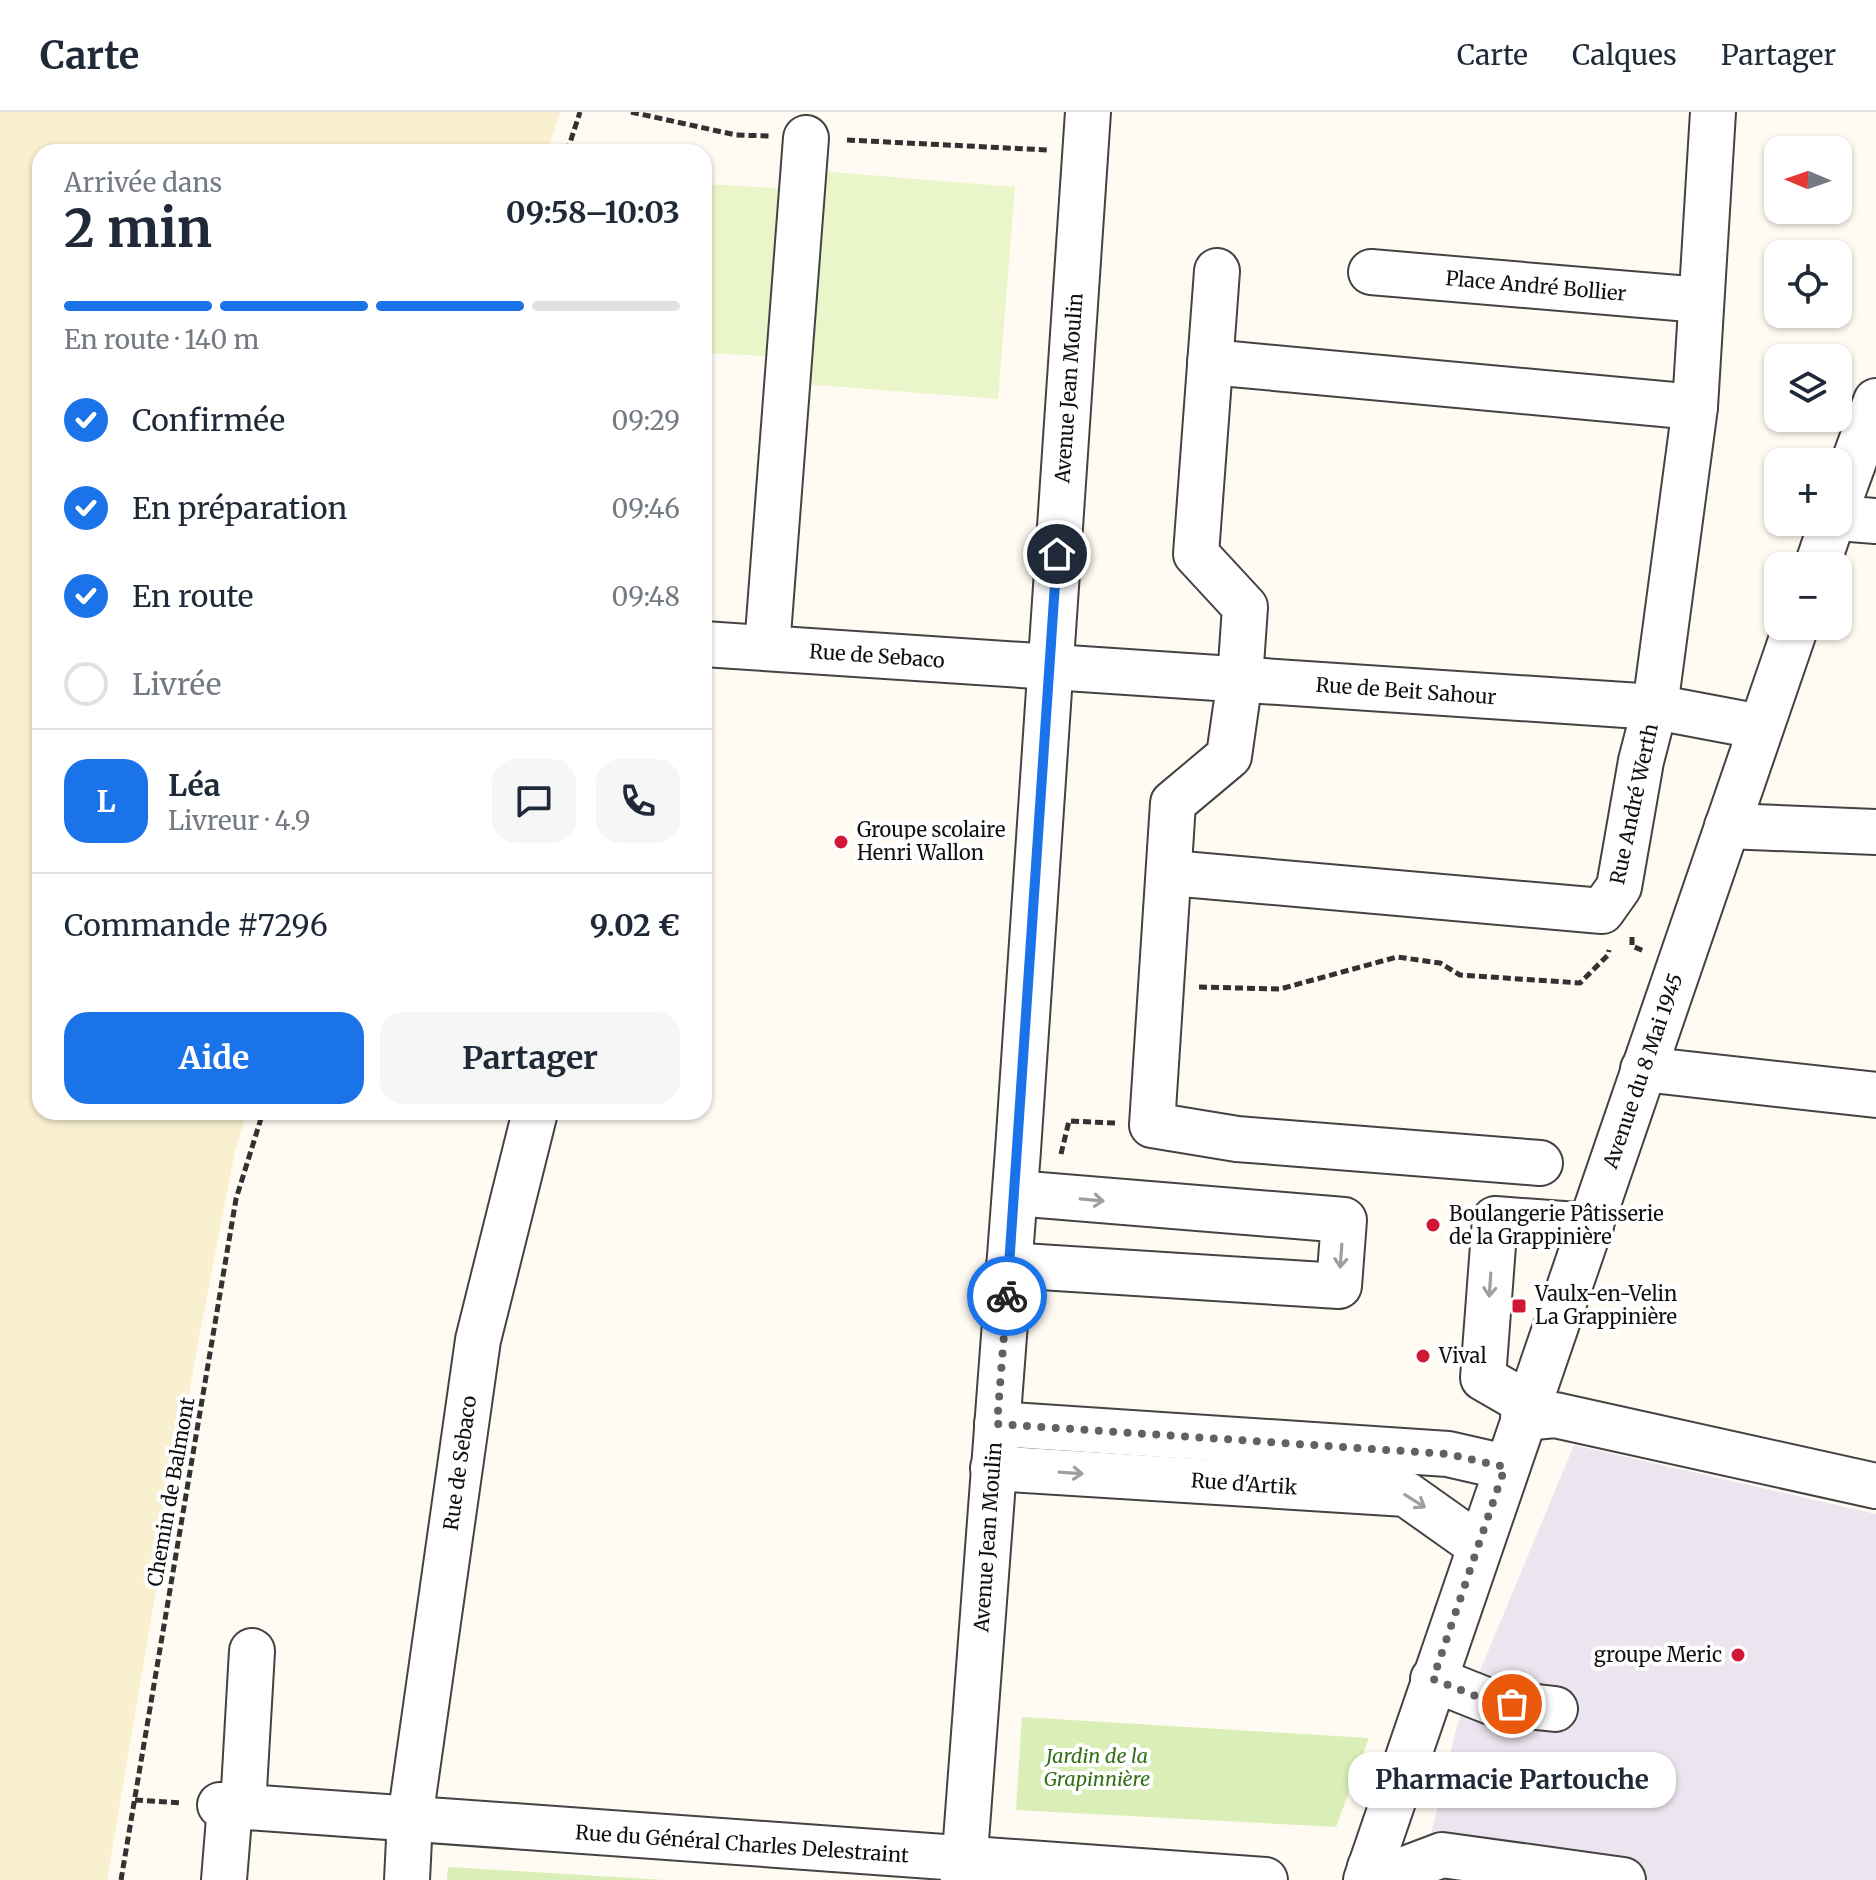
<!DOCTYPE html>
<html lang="fr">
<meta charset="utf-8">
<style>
:root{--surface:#fff;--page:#f6f6f7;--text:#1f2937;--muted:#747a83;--line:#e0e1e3;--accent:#1a73e8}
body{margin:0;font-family:Merriweather,serif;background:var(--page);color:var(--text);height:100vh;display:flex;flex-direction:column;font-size:30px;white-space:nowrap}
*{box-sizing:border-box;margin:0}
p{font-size:26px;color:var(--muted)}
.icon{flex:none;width:44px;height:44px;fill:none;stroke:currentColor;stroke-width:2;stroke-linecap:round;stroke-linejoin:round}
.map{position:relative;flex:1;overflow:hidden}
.panel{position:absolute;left:32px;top:32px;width:680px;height:976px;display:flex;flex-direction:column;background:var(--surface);border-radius:24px;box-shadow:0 2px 6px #0004}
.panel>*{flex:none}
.needle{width:52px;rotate:272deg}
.tools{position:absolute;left:1764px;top:24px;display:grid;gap:16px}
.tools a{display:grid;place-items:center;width:88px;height:88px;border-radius:16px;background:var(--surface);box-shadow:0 2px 6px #0004;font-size:40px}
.pin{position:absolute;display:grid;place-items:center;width:68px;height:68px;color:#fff;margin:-34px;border:4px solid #fff;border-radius:50%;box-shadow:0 2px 8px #0007}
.courier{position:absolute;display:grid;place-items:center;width:80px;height:80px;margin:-40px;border:6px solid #1a73e8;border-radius:50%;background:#fff;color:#222;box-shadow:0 2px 10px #0007}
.bubble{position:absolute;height:56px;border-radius:24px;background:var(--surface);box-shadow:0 2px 6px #0004;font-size:26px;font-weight:700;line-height:56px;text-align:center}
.headline em{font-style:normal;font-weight:700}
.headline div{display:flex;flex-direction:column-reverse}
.headline{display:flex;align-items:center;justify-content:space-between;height:136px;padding:0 32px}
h1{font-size:52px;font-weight:700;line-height:60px}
.bar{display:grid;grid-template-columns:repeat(4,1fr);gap:12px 8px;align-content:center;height:96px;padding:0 32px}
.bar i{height:10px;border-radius:6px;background:var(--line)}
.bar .selected{background:var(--accent)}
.bar p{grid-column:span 4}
.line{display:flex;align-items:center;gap:20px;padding:0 32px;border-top:2px solid var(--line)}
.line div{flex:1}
.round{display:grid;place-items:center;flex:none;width:84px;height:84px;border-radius:24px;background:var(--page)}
ol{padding:0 32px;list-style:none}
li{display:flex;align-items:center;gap:24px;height:88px}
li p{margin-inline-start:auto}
li .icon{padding:8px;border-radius:50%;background:var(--accent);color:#fff;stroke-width:4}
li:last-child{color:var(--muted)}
li i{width:44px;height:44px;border:4px solid var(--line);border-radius:50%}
.cta{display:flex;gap:16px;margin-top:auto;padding:16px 32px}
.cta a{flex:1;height:92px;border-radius:24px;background:var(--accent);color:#fff;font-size:32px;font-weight:700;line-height:92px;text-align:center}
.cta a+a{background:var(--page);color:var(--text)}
header{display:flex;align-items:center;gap:48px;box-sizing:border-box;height:112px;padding:0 40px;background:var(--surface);border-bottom:2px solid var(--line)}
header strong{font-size:38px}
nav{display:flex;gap:44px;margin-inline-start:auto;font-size:28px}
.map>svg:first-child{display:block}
.industrial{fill:#ece4ef}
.farmland{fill:#f9f0cf}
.green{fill:#daefb7}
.pitch{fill:#ebf5ca}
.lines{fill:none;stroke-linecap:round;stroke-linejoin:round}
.minor-casing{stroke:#434343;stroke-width:48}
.path{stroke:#323232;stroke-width:5;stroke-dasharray:8 4;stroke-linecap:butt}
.minor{stroke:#fff;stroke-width:44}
.oneway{stroke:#9f9f9f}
.done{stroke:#64625f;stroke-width:8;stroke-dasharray:0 14.4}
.route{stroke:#1a73e8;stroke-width:10}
.poi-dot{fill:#d01736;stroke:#fff;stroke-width:3}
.labels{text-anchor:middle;stroke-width:8;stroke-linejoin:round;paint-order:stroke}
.street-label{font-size:20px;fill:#101010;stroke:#fff}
.poi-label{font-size:20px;fill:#101010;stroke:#fff;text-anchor:start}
.park-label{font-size:20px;font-style:italic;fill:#347018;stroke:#fff}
</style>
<header>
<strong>Carte</strong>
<nav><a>Carte</a><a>Calques</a><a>Partager</a></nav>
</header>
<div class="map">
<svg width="1876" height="1768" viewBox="0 0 1876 1768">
<rect width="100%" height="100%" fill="#fffbf2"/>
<polygon class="industrial" points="1574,1333 1876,1402 1876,1768 1420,1768 1457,1614"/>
<polygon class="farmland" points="0,0 560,0 547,40 40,40 40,1000 247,1000 235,1039 197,1236 107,1768 0,1768"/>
<g class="green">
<polygon points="1022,1605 1369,1626 1336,1715 1016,1698"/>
<polygon points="448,1755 665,1768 447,1768"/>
</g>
<g class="pitch">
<polygon points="820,59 1015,75 998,287 803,272"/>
<polygon points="704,72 790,77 781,245 704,241"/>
</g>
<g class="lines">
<g class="minor-casing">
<g id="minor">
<polyline points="1217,159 1196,442 1245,495 1240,567 1229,644 1173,691 1152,1013 1237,1027 1540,1051"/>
<polyline points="1371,160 1701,188"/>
<polyline points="1210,250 1695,295"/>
<polyline points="1838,393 1876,289"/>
<polyline points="1838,406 1876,409"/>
<polyline points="1817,454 1832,410"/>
<polyline points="704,532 1655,595 1761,615"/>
<polyline points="767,536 806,26"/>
<polyline points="1727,714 1876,720"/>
<polyline points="1171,761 1602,799 1619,775 1641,649 1655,595 1695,295 1713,0"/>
<polyline points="1643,957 1876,983"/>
<polyline points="1009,1153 1339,1174 1344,1108 1015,1081"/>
<polyline points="1528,1292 1483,1266 1495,1107 1591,1114"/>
<polyline points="1523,1306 1555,1303 1876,1374"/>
<polyline points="997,1312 1448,1342 1505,1355"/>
<polyline points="993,1356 1406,1382 1478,1433"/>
<polyline points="1433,1567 1491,1590 1555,1597"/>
<polyline points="220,1693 1265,1768"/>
<polyline points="243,1695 252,1539"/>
<polyline points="1370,1755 1397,1760 1442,1743 1623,1768"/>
<polyline points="224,1768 230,1694"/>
<polyline points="407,1768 410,1707 478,1228 535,1000"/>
<polyline points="963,1768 1018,1038 1088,0"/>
<polyline points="1366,1768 1796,514"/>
</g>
</g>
<g class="path">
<polyline points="631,0 736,23 769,24"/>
<polyline points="847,28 1048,38"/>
<polyline points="567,40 580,0"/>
<polyline points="1632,825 1632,834 1644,839"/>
<polyline points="1199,875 1280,877 1397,845 1440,851 1460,863 1580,871 1608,843 1609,838"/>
<polyline points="1061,1042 1069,1009 1115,1011"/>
<polyline points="135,1688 182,1691"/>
<polyline points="121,1768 236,1087 263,1000"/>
</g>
<use href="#minor" class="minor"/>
</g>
<defs><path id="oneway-shaft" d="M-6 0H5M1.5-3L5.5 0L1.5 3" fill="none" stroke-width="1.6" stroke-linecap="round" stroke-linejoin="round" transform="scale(2)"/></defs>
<g class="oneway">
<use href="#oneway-shaft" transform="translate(1092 1088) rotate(5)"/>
<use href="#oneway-shaft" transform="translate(1341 1144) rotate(94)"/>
<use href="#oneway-shaft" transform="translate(1490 1173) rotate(94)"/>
<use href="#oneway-shaft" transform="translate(1071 1361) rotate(4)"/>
<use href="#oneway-shaft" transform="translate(1415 1389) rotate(32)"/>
</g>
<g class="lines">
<polyline class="done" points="1007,1184 997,1312 1448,1342 1505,1355 1433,1567 1491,1590 1512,1592"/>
<polyline class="route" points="1007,1184 1057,442"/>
</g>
<g class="poi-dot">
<circle cx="841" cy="730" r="8"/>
<circle cx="1433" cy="1113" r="8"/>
<rect x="1511" y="1186" width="16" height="16" rx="4"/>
<circle cx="1423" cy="1244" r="8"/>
<circle cx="1738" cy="1543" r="8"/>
</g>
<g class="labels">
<g class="street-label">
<text transform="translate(1536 174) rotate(5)" y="7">Place André Bollier</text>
<text transform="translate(1069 276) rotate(-86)" y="7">Avenue Jean Moulin</text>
<text transform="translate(877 544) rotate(4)" y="7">Rue de Sebaco</text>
<text transform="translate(1406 579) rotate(4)" y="7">Rue de Beit Sahour</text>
<text transform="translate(1634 692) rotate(-78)" y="7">Rue André Werth</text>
<text transform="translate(1643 959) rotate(-71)" y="7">Avenue du 8 Mai 1945</text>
<text transform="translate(460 1351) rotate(-82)" y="7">Rue de Sebaco</text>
<text transform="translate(1244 1372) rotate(4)" y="7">Rue d'Artik</text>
<text transform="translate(171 1380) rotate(-80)" y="7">Chemin de Balmont</text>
<text transform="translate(988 1425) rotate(-86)" y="7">Avenue Jean Moulin</text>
<text transform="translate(742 1732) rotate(4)" y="7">Rue du Général Charles Delestraint</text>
</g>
<g class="poi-label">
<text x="857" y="725">Groupe scolaire<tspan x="857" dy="23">Henri Wallon</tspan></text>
<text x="1449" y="1109">Boulangerie Pâtisserie<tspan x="1449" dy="23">de la Grappinière</tspan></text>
<text x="1535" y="1189">Vaulx-en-Velin<tspan x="1535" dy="23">La Grappinière</tspan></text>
<text x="1439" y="1251">Vival</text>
<text x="1722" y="1550" text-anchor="end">groupe Meric</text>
</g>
<g class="park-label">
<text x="1097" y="1651">Jardin de la<tspan x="1097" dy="23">Grapinnière</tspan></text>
</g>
</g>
</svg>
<div class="tools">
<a><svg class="needle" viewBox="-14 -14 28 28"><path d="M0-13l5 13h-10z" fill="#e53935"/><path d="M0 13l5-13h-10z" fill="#747a83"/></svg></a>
<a><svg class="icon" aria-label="locate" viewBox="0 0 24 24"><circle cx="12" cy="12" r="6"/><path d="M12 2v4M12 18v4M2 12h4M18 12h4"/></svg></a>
<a><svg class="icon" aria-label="layers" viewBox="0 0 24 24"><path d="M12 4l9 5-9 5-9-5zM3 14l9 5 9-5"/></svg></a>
<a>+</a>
<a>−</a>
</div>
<div class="pin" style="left:1512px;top:1592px;background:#ea580c"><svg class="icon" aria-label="bag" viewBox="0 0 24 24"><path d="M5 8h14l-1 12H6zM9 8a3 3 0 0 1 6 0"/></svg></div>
<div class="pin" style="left:1057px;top:442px;background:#1f2937"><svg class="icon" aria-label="home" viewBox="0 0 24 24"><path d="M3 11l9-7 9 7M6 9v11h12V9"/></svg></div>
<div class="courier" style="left:1007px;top:1184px"><svg class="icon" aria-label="bike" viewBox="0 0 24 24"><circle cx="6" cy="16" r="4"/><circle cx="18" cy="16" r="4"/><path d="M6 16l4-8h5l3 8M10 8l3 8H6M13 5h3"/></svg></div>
<div class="bubble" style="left:1348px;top:1640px;width:328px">Pharmacie Partouche</div>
<section class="panel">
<div class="headline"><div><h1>2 min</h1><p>Arrivée dans</p></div><em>09:58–10:03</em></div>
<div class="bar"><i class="selected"></i><i class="selected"></i><i class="selected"></i><i></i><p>En route · 140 m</p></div>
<ol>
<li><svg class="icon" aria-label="check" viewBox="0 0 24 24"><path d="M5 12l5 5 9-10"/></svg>Confirmée<p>09:29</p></li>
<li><svg class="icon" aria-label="check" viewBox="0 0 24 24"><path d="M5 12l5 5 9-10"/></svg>En préparation<p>09:46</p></li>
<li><svg class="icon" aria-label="check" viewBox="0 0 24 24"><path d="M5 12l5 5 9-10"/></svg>En route<p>09:48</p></li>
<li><i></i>Livrée</li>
</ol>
<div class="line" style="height:144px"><b class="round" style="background:var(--accent);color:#fff">L</b><div><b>Léa</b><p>Livreur · 4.9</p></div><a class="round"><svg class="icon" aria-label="chat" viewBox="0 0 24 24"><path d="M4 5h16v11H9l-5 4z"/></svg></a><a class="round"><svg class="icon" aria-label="phone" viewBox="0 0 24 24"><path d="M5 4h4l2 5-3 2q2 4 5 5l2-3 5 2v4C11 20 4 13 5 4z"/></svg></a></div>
<div class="line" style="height:104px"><div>Commande #7296</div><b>9.02 €</b></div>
<div class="cta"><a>Aide</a><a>Partager</a></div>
</section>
</div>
